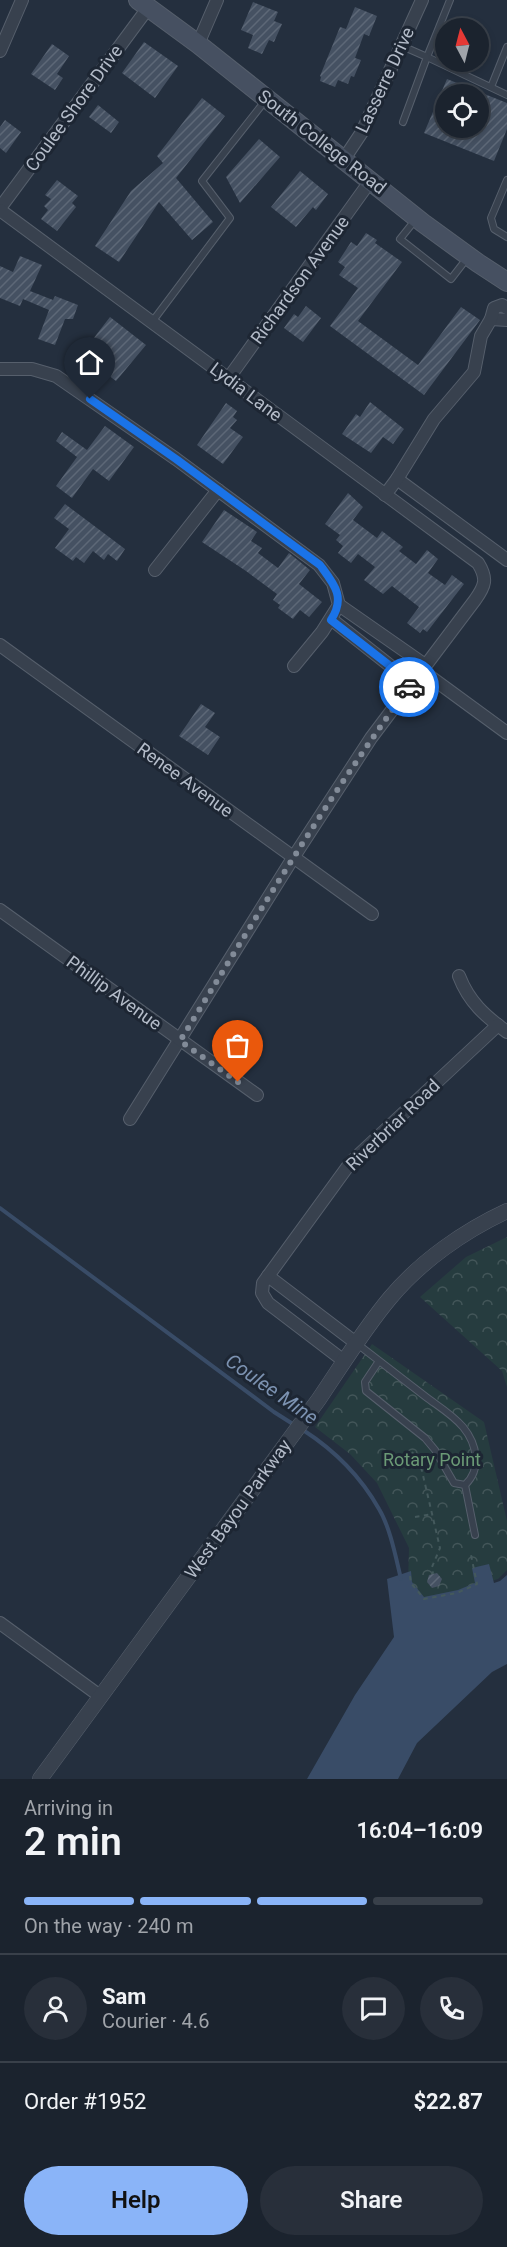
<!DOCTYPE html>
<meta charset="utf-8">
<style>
:root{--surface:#1b232e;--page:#282f3a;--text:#f1f3f6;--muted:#a0a4aa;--line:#39404a;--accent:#8ab4f8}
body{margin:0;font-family:Roboto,sans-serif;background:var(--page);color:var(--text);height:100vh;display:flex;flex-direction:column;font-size:22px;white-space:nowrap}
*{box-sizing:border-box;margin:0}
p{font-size:20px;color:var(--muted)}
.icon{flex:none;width:33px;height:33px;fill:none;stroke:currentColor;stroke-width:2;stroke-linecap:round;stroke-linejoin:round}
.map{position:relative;height:1779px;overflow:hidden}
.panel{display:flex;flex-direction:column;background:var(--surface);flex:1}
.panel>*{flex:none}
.needle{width:39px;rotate:353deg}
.tools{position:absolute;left:435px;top:18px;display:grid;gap:12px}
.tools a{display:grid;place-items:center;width:54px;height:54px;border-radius:50%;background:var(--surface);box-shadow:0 3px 9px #0003,0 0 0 2px var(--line);font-size:30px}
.pin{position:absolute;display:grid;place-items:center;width:51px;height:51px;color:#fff;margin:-62px -26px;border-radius:50% 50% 50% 0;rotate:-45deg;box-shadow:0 0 6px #0007}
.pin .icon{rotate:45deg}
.courier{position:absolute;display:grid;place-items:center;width:60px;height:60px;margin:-30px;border:4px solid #1a73e8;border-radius:50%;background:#fff;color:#222;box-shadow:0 2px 8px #0007}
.summary em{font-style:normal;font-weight:600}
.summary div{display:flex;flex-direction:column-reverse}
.summary{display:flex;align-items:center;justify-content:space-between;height:102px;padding:0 24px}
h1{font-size:39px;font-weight:600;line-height:45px}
.bar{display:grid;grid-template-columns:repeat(4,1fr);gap:9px 6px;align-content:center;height:72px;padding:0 24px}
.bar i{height:8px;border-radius:4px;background:var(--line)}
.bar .selected{background:var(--accent)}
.bar p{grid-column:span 4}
.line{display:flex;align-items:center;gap:15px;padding:0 24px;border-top:2px solid var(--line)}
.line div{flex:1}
.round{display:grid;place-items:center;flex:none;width:63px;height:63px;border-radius:32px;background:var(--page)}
.button{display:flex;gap:12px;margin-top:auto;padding:12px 24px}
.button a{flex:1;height:69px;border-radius:36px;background:var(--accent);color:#111;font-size:24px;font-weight:600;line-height:69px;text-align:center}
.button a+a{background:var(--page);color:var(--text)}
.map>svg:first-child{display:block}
.forest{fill:url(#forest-crowns)}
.water{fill:#394c67}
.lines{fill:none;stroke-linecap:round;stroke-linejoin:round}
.stream{stroke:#394c67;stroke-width:4}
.building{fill:url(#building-hatch);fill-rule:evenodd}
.service-casing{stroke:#565f6c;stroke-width:8}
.minor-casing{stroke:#565f6c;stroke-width:14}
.tertiary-casing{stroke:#565f6c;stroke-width:16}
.secondary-casing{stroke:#565f6c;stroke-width:20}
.path{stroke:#44595c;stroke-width:2;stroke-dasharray:4.5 4.5;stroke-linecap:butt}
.service{stroke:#38414e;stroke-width:6}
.minor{stroke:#38414e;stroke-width:12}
.tertiary{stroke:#38414e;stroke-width:15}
.secondary{stroke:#465061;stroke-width:18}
.done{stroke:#828b98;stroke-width:6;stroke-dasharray:0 10.8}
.route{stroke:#1a73e8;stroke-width:8}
.labels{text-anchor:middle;stroke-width:6;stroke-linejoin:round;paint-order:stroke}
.street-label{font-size:18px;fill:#b4bcc9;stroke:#1d2633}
.park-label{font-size:18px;fill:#6b9a76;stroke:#1d2633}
.water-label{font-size:20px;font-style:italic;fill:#7c92b1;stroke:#1d2633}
</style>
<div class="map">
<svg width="507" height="1779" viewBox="0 0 507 1779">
<defs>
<pattern id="forest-crowns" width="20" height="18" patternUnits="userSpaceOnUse" patternTransform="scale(1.5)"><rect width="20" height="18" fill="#263c3f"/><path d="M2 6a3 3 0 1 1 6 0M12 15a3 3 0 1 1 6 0" fill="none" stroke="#435659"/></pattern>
<pattern id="building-hatch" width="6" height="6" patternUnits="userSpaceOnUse" patternTransform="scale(1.5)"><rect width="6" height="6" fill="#455162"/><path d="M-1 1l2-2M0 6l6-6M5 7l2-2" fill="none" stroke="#5d6877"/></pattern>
</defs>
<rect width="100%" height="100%" fill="#242f3e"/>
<g class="forest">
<polygon points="507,1237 507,1387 502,1371 420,1297 466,1257"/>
<polygon points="372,1344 484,1422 507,1521 507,1570 498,1579 422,1601 408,1584 409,1548 377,1483 350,1454 315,1427"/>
</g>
<polygon class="water" points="489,1564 494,1583 500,1581 507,1575 507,1664 492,1672 417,1743 398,1779 307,1779 355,1695 394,1637 387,1579 411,1571 412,1582 424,1597 458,1590 475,1583 472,1568"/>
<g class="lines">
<g class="stream">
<polyline points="0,1208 274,1412 296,1426"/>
<path d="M 303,1430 C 334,1450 361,1477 379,1509 C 390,1527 396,1558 401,1579"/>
</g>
</g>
<g class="building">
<polygon points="253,2 278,12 274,21 282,24 274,42 269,40 262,54 248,48 253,35 241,30"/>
<polygon points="355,7 377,16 369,36 364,34 355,58 361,60 354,77 351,76 348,84 338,80 335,87 320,81 321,77 320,76 340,27 346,29"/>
<polygon points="144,42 178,66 155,98 122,73"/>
<polygon points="52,44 69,56 57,74 63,78 55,90 31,74"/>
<path d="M 447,79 L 507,103 L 507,129 L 494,161 L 424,133 ZM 446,94 L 478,94 L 478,128 L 446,128 Z"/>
<polygon points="202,98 225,116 176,178 213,222 192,240 159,202 119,262 95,246 131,191 163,163 157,156"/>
<polygon points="98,105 119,122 111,133 89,117"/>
<polygon points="5,120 21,132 6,153 0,148 0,127"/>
<polygon points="259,139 280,157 240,203 226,177"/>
<polygon points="300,171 328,194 316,210 313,207 296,227 271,207"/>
<polygon points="57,180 78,196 72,203 76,207 57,231 41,219 48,210 44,206 51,199 45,195"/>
<polygon points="366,233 377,240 375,243 402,262 358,321 418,365 461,307 480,320 424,395 330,326 358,288 339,275 345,267 338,262 351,242 357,246"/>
<polygon points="20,256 42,265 30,291 53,300 55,296 78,305 73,319 65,319 55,345 38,339 49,310 23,299 20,306 0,298 0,266 13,272"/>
<polygon points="306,306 321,318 303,342 284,328 294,314 298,317"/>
<polygon points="110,317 146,345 116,381 92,363 87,369 76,361"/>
<polygon points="370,402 404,429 393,444 383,437 371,453 342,434 356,414 360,417"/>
<polygon points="226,403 237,411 233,417 237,420 230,428 243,437 223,464 197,445"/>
<polygon points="105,426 134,447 109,481 93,469 72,498 56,486 77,457 56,441 62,432 87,450"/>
<polygon points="348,493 363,507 353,520 377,538 382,531 403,547 399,551 416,564 427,550 438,559 428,573 445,585 452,575 464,584 427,632 423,629 420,633 407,623 419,607 392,586 383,594 364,580 375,567 358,554 351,563 338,553 343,546 336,540 340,535 325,524"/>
<polygon points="65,504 125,549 117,561 108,554 104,560 93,551 84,563 76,557 73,561 55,548 69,529 54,518"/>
<polygon points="224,510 257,532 251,541 262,548 258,553 278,568 289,553 310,570 299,584 322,602 309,617 300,610 293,619 278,608 280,605 273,600 277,594 246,571 202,542"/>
<polygon points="201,704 215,713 205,727 220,737 208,755 179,736"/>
<polygon points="437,1573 442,1579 439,1586 432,1588 427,1582 429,1575"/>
</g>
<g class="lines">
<g class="service-casing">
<g id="service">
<polyline points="450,0 427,57 507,95"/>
<polyline points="402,46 427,57 403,122"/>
<polyline points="491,87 507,47"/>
<polyline points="507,180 491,218 494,229 507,237"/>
<polyline points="416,219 400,239 451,279 468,257"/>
<polyline points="152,322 230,218 202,181 265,101"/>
<path d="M 356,1343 C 379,1361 403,1379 426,1397 C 438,1406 453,1415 463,1427 C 477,1444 482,1469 465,1485 L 454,1483 L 435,1450 L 425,1438 L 366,1391 L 365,1382 L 379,1361"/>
<polyline points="465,1485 475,1535"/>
</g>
</g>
<g class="minor-casing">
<g id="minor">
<polyline points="198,44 217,0"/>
<polyline points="0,51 22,0"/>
<polyline points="344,159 362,132 422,0"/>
<polyline points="0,208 148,8"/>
<path d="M 0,210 L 478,563 C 488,579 485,586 475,600 L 371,738 L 293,858 L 130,1119"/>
<polyline points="491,319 507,320"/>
<polyline points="0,369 32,369 56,376 176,459 319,565 333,583 339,605 322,632 294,666"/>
<polyline points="228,379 371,180"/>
<polyline points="397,479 507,560"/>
<polyline points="385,495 397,479 434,419 474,372 481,336 491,319 494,308 502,305 507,308"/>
<polyline points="155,570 218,490"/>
<polyline points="339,605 425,665"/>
<polyline points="331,619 412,683"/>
<polyline points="0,645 372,914"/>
<polyline points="421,670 507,733"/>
<polyline points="0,910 257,1095"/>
<path d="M 459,976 C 469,1002 485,1016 507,1032"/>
<polyline points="268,1276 356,1343"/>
<polyline points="344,1361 268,1303 262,1293 263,1283 351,1162 498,1025"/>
<polyline points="0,1623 100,1696"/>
</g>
</g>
<g class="tertiary-casing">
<path id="tertiary" d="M 40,1779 L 319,1399 C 342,1365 364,1329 390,1298 C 421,1261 464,1231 507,1211"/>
</g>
<g class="secondary-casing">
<polyline id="secondary" points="138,0 198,44 423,223 478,263 507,282"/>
</g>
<g class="path">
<polyline points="412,1452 419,1461 422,1471 440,1548 432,1567 433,1574"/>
<polyline points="415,1517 432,1514"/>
<polyline points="410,1576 411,1583 424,1599 457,1593 477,1584 471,1555"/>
</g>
<use href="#service" class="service"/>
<use href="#minor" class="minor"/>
<use href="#tertiary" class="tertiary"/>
<use href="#secondary" class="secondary"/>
</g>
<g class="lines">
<path class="done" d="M 238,1082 L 180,1041 C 254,921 326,800 409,687"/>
<path class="route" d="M 90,399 L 176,459 L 320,565 C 334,584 346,597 331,620 L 412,683 L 409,687"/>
</g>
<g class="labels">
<g class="street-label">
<text transform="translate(385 80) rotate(-65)" y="6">Lasserre Drive</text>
<text transform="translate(74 108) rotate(-54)" y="6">Coulee Shore Drive</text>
<text transform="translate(322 142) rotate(38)" y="6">South College Road</text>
<text transform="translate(300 280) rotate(-54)" y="6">Richardson Avenue</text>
<text transform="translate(246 392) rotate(37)" y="6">Lydia Lane</text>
<text transform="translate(185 780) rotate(36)" y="6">Renee Avenue</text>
<text transform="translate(114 993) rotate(36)" y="6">Phillip Avenue</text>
<text transform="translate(393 1125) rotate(-44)" y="6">Riverbriar Road</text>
<text transform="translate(238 1509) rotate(-54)" y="6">West Bayou Parkway</text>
</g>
<g class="park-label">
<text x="432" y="1466">Rotary Point</text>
</g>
<g class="water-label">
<text transform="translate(272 1389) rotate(35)" y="7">Coulee Mine</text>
</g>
</g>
</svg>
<div class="tools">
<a><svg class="needle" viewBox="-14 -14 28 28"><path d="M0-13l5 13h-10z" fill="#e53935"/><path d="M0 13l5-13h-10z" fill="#a0a4aa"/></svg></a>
<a><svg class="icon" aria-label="locate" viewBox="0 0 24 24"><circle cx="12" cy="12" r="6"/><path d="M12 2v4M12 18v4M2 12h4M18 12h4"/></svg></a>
</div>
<div class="pin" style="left:238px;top:1082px;background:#ea580c"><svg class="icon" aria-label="bag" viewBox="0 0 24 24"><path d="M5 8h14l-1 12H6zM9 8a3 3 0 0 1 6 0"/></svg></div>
<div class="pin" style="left:90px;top:399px;background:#1f2937"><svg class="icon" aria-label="home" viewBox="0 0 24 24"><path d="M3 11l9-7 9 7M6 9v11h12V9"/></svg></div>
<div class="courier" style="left:409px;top:687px"><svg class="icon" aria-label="car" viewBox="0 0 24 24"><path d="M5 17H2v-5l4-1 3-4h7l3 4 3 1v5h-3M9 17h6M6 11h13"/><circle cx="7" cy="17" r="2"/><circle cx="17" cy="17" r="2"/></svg></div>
</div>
<section class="panel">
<div class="summary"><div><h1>2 min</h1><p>Arriving in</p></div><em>16:04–16:09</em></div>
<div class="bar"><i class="selected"></i><i class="selected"></i><i class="selected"></i><i></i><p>On the way · 240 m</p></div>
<div class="line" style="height:108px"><a class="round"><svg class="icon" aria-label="person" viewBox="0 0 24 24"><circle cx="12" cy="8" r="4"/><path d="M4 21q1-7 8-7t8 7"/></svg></a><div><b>Sam</b><p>Courier · 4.6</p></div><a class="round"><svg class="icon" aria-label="chat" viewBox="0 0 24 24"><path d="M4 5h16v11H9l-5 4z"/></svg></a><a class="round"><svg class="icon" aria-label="phone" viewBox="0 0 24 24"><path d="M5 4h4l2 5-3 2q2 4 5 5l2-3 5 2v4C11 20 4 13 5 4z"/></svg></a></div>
<div class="line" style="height:78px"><div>Order #1952</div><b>$22.87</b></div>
<div class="button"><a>Help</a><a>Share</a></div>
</section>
